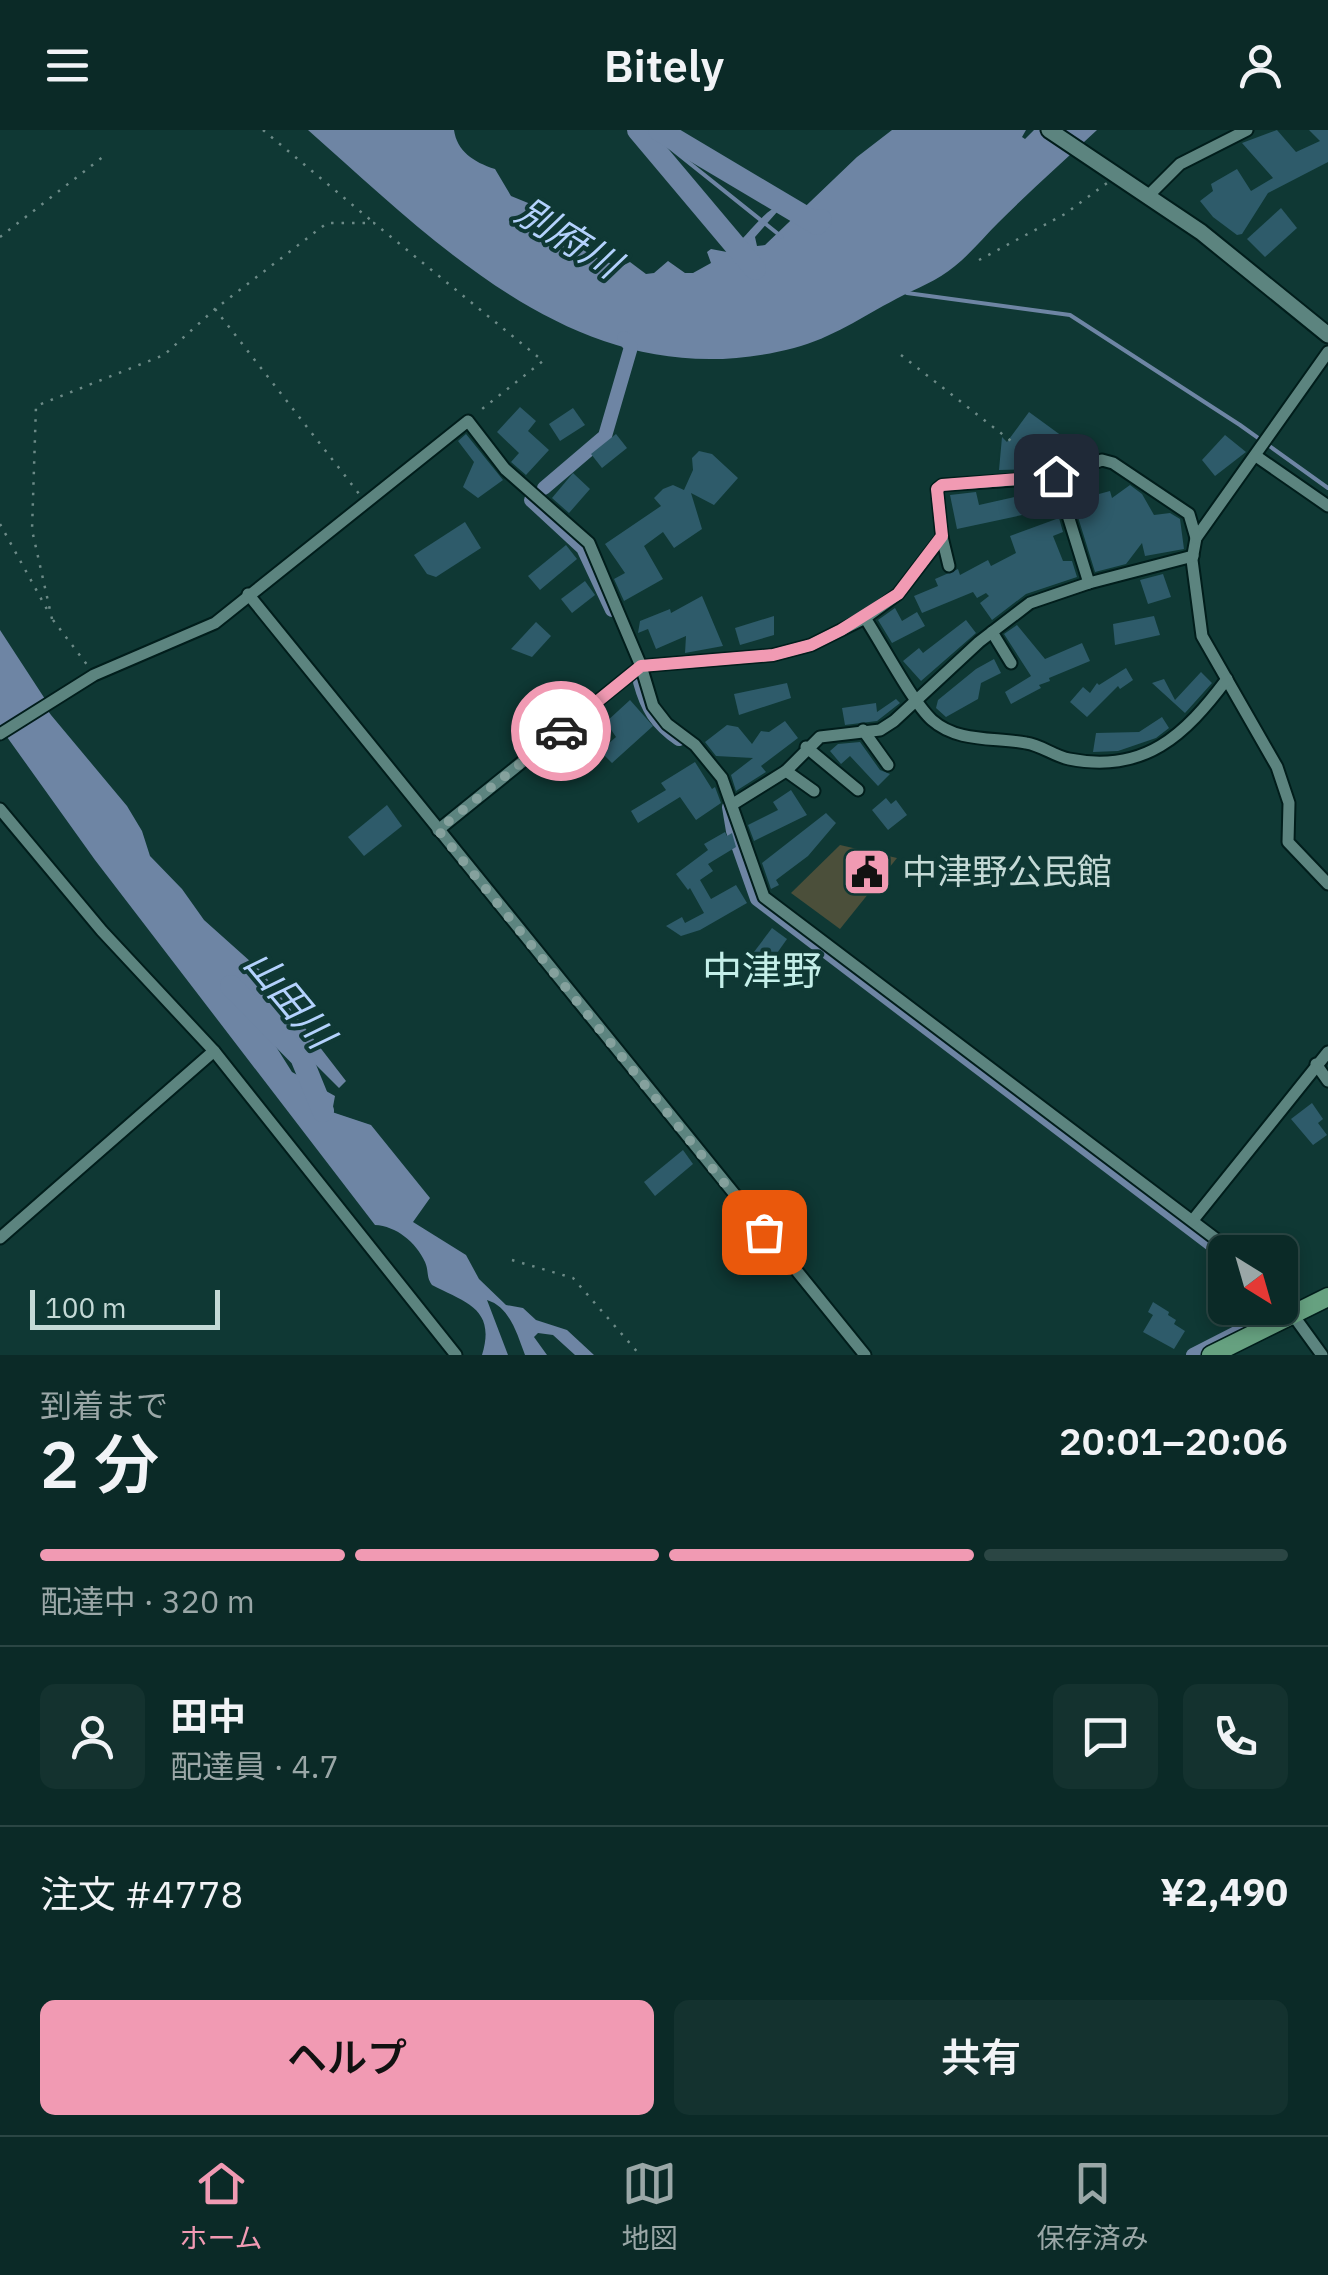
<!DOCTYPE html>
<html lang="ja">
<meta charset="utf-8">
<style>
:root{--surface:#0b2a27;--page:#14322f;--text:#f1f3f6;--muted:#9aa7a7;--line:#2b4644;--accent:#f19ab3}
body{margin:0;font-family:"IBM Plex Sans","Noto Sans JP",sans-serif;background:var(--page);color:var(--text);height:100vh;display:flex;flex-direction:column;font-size:38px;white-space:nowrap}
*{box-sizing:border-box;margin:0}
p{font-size:32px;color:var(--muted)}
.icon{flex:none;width:55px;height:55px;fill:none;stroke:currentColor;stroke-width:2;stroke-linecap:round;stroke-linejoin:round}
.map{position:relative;height:1225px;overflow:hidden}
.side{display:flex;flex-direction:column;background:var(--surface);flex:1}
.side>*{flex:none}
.needle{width:65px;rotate:143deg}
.buttons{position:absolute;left:1208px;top:1105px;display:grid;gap:20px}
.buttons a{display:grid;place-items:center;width:90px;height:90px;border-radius:15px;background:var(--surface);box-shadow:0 5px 15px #0003,0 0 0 2px var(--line);font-size:50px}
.scale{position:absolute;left:30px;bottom:25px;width:190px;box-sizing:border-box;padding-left:10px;border:5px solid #c4d9d6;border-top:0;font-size:28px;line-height:35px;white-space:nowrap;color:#c4d9d6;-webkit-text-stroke:8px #0f3834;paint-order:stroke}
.pin{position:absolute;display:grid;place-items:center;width:85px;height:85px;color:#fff;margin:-42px;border-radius:20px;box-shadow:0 5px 15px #0006}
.courier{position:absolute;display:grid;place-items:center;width:100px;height:100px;margin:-50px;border:8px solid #f19ab3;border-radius:50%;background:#fff;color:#222;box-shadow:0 2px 12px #0007}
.summary em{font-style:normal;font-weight:600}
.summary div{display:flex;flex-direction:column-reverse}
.summary{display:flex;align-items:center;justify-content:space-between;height:170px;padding:0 40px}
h1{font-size:65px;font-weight:600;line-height:75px}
.bar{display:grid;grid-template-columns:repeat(4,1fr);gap:15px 10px;align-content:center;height:120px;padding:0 40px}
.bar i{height:12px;border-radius:8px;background:var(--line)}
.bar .selected{background:var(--accent)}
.bar p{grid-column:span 4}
.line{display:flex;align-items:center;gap:25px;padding:0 40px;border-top:2px solid var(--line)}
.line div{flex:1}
.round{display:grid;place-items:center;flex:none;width:105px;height:105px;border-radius:15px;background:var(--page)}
.primary-button{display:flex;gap:20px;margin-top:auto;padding:20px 40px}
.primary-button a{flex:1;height:115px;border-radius:15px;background:var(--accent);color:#111;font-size:40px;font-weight:600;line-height:115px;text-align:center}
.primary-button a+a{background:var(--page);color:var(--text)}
header{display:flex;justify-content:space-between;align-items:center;height:130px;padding:0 40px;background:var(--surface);font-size:45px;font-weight:600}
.tabs{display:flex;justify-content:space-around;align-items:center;height:140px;border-top:2px solid var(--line);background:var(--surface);font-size:28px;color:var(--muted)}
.tabs a{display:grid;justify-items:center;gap:5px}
.tabs .selected{color:var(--accent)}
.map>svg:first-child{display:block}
.green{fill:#4b4f3a}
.water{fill:#6e85a4}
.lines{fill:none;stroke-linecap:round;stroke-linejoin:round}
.stream{stroke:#6e85a4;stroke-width:4}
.canal{stroke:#6e85a4;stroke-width:14}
.river{stroke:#6e85a4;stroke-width:22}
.building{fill:#2e5b6a}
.street-casing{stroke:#011d1b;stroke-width:15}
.secondary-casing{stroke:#011d1b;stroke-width:19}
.primary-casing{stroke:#011d1b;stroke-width:21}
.path{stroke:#6c8a87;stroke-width:2.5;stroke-dasharray:2.5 8;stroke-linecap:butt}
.street{stroke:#5c847f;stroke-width:11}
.secondary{stroke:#5c847f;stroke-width:15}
.primary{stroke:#66a180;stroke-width:18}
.done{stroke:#85a19d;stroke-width:10;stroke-dasharray:0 18}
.route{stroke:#f19ab3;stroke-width:12}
.labels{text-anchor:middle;stroke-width:8;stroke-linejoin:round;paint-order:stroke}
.poi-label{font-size:35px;fill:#c4d9d6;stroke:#0f3834;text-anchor:start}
.water-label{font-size:38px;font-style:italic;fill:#b4d2fd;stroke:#0f3834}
.quarter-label{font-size:40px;fill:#c4efe9;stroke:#0f3834}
</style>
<header><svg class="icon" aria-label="menu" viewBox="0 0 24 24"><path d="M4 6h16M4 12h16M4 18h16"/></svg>Bitely<svg class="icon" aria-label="person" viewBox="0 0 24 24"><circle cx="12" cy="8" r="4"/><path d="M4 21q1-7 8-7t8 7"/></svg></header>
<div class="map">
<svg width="1328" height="1225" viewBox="0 0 1328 1225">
<rect width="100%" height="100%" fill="#0f3834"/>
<polygon class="green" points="840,715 897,728 840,799 791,763"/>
<g class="water">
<path d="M 308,0 L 454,0 C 457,21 473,32 495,39 L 511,66 L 533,75 L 536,92 C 565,105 591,131 622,136 L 630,132 L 646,144 L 654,143 L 668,131 L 685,143 L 693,143 L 711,133 L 707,122 L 711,119 L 727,122 C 748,108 761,80 785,73 L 755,107 L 757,116 L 765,115 L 857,27 L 892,0 L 1026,0 L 1022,7 L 1025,9 L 1034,0 L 1097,0 C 1064,31 1030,61 998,93 C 984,107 971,123 955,136 C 937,151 917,158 896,169 C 862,187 832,208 794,218 C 590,271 448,124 308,0 Z"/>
<path d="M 0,500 L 45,569 L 41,571 L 51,585 L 127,676 L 142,701 L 150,726 L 182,759 L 204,790 L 261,841 L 346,951 L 339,958 L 261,880 L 251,877 L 292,942 L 335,966 L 332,982 L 371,995 L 430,1068 L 413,1092 L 466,1125 L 479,1149 L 506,1175 L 523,1178 L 536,1190 L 567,1200 L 594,1225 L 575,1225 L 553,1205 L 538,1203 L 534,1207 L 547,1225 L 525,1225 C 517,1204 510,1177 487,1170 L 508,1225 L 482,1225 C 496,1179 467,1173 432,1155 C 426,1147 429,1141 425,1132 C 416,1112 396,1096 375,1095 L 95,730 L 7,607 L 0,596 Z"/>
</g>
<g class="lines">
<g class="stream">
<polyline points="648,0 782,107"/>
<polyline points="907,163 1070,185 1240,295 1328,358"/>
</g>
<g class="canal">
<polyline points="544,358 605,306 631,217 624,208"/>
<polyline points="531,370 583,418 612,480"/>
<path d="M 640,552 C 647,578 656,593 679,609"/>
<polyline points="729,677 733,701 757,769 1225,1125"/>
<polyline points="1193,1225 1279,1181 1277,1178"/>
</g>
<g class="river">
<polyline points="638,0 755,139"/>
<polyline points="659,0 817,94 821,90"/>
<polyline points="231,856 301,927 323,981"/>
</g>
</g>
<g class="building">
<polygon points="1277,0 1296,22 1320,11 1309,0 1328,0 1328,32 1268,63 1242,104 1237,105 1213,87 1200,71 1213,61 1211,54 1237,39 1251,61 1273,48 1242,13"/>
<polygon points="1281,78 1297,98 1265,127 1247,109"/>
<polygon points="520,277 536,291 528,301 549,320 526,345 511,332 519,323 497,302"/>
<polygon points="573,278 585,295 560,311 549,294"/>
<polygon points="1029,282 1077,317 1068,333 1059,336 1036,322 1035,339 999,340 1002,307 1007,312"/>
<polygon points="466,304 503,350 478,368 463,357 474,332 458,311"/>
<polygon points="616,304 627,318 602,338 591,324"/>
<polygon points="1225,305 1246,322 1215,346 1202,330"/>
<polygon points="699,321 712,324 738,348 714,375 691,363 702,399 674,418 663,402 644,416 663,449 624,471 614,449 625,443 605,414 661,376 654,368 663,359 673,355 684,360 693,340 692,328"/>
<polygon points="573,343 590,359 569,383 552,368"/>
<polygon points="1130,355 1142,364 1154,385 1170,383 1180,389 1184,419 1145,426 1142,413 1126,434 1095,442 1073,371 1110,361 1112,368"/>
<polygon points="976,362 979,375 1023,365 1027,384 957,399 950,365"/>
<polygon points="1059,388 1063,402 1053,406 1063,431 1072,431 1077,447 1026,464 992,490 980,473 989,466 986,463 977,468 973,462 922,483 914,466 938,456 935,449 958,439 960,445 988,430 991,436 1016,423 1010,406"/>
<polygon points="465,392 481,418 436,447 427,444 414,425"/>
<polygon points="566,415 577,429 540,460 528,446"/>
<polygon points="1163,444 1171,467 1148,474 1140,450"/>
<polygon points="585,451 595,465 572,483 561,469"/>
<polygon points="702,466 723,516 685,523 686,506 656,519 648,499 638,503 640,491 670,479 671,483"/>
<polygon points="895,478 902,491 917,482 925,496 892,513 878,490"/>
<polygon points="774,486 774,505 740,515 735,498"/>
<polygon points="1154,486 1160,505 1115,515 1113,494"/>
<polygon points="966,490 976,503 921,551 903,531 919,518 923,523"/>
<polygon points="536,492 551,506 532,527 511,519"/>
<polygon points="1017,495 1045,529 1082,513 1090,531 1049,548 1050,551 1039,555 1041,558 1011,574 1005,562 1031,546 1004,504"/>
<polygon points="994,529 1001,543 981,553 978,569 946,587 936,578 938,570 976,539"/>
<polygon points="1126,538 1133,550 1120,559 1118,556 1087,587 1070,572 1083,557 1090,563 1097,553 1099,555"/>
<polygon points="1201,542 1212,553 1185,583 1152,553 1164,549 1175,570"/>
<polygon points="787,553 791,568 739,585 734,564"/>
<polygon points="896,569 900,573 877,591 845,595 842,578 876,573 877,582"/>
<polygon points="630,570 653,596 612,633 600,621 616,607 606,592"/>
<polygon points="1162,587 1169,598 1156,608 1118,621 1093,622 1096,603 1139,602"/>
<polygon points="785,591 798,608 761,636 766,642 736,661 731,645 753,628 716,626 705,612 727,595 738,597 752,614 761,601 769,602"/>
<polygon points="860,612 880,640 890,644 878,656 850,626 841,634 830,621 838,614"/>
<polygon points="695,632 712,659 715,657 721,673 696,690 680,667 638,693 631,681 666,660 661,653"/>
<polygon points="791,660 807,685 754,711 748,695 778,680 773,672"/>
<polygon points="886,668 891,674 896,670 907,685 888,700 872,680"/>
<polygon points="387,675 402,696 364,726 348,707"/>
<polygon points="826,683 836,693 808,726 776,750 779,755 771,759 762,733"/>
<polygon points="725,702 727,706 732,703 736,717 708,734 713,741 700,750 711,769 736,755 747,773 700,800 681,806 666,796 682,787 685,793 704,783 690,758 688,760 676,744 708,720 704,714"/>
<polygon points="870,726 883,736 865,759 851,749"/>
<polygon points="772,798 787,809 770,833 754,822"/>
<polygon points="1312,973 1323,989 1318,993 1327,1005 1313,1015 1291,989"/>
<polygon points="683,1020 693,1034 655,1066 644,1052"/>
<polygon points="1153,1172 1169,1182 1168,1185 1176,1190 1174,1194 1185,1201 1174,1219 1143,1202 1153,1185 1148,1182"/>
</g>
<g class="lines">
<g class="street-casing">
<g id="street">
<polyline points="1147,67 1180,34 1247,0"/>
<polyline points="1328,222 1196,408 1192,430 1202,506 1277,637 1289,673 1288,712 1328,754"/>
<polyline points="1256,326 1328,376"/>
<polyline points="1056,347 1089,453 1193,426"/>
<polyline points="942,407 949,436"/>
<path d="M 1196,408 L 1189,384 L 1113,333 L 1102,330 L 1056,347 L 942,355 L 937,359 L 942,407 L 898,464 L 865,488 C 881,512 913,573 932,590 C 958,613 994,607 1026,613 C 1041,615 1054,626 1069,629 C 1145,644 1185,605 1227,549"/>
<polyline points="248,464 865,1225"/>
<polyline points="992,502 1011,533"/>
<polyline points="863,600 888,635"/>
<polyline points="0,604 94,545 215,493 468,291 505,339 589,413 641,536 653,576 667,594 695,615 722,648 764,767 1233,1122"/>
<polyline points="806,617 858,660"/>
<polyline points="786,641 814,661"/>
<polyline points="733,674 786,641 820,607 880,600 894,591 979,512 1030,473 1089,453"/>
<polyline points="0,679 102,801 214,921 456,1225"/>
<polyline points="438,700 641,536 773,525 811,515 865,488"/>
<polyline points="1316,934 1328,951"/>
<polyline points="1193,1090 1328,922"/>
<polyline points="0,1108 214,921"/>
<polyline points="1280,1167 1322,1225"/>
</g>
</g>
<g class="secondary-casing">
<polyline id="secondary" points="1049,0 1201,102 1328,205"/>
</g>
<g class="primary-casing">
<polyline id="primary" points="1211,1225 1328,1167"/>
</g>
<g class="path">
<polyline points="263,0 373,92"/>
<polyline points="0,107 104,26"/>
<polyline points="979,130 1065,84 1107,53"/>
<polyline points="215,179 360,365"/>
<polyline points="901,225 1043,336"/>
<polyline points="0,394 49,483"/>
<polyline points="52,489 32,400 36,276 164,225 215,179 327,93 374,93 543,231 477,283"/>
<polyline points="53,490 88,536"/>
<polyline points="512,1130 573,1148 640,1225"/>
</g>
<use href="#street" class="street"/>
<use href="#secondary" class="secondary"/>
<use href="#primary" class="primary"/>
</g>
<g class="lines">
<polyline class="done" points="561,601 438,700 764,1102"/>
<polyline class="route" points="561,601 641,536 773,525 811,515 841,500 898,464 942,406 937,359 942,355 1056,346"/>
</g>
<defs>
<g id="civic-square" transform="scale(2.5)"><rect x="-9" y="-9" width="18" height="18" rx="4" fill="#f19ab3" stroke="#0f3834"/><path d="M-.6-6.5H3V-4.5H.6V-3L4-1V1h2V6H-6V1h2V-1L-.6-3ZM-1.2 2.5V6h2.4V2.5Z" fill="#111"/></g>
</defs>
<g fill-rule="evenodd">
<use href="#civic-square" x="867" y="742"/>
</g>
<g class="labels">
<g class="poi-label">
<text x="902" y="754">中津野公民館</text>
</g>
<g class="water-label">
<text transform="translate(568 108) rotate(32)" y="13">別府川</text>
<text transform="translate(289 869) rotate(50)" y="13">山田川</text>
</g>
<g class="quarter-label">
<text x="762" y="855">中津野</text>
</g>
</g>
</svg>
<div class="buttons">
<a><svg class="needle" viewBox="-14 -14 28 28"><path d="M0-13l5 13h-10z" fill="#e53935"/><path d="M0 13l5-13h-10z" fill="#9aa7a7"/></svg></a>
</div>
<div class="scale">100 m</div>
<div class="pin" style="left:764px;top:1102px;background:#ea580c"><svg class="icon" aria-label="bag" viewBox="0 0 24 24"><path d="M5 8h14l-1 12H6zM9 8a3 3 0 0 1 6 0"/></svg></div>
<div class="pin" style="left:1056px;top:346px;background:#1f2937"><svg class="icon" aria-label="home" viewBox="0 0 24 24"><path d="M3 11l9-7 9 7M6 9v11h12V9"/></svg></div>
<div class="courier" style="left:561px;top:601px"><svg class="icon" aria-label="car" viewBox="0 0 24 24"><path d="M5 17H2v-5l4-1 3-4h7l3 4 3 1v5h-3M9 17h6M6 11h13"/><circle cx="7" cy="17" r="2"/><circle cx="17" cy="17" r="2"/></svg></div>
</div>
<section class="side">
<div class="summary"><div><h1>2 分</h1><p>到着まで</p></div><em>20:01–20:06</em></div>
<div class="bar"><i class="selected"></i><i class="selected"></i><i class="selected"></i><i></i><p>配達中 · 320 m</p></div>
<div class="line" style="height:180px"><a class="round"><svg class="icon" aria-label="person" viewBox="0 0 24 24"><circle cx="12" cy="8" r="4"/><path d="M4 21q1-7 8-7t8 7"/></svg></a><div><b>田中</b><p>配達員 · 4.7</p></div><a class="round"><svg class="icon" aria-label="chat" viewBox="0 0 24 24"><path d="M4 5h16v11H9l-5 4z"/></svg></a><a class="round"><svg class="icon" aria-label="phone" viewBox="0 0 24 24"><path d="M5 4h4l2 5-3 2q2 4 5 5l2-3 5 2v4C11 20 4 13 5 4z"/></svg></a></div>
<div class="line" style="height:130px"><div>注文 #4778</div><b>¥2,490</b></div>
<div class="primary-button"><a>ヘルプ</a><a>共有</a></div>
</section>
<nav class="tabs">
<a class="selected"><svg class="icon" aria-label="home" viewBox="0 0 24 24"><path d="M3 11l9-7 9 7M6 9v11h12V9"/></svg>ホーム</a>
<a><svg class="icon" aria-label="map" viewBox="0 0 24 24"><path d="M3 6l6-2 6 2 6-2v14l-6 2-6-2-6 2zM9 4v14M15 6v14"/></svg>地図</a>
<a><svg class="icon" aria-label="saved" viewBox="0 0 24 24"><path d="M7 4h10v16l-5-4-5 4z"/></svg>保存済み</a>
</nav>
